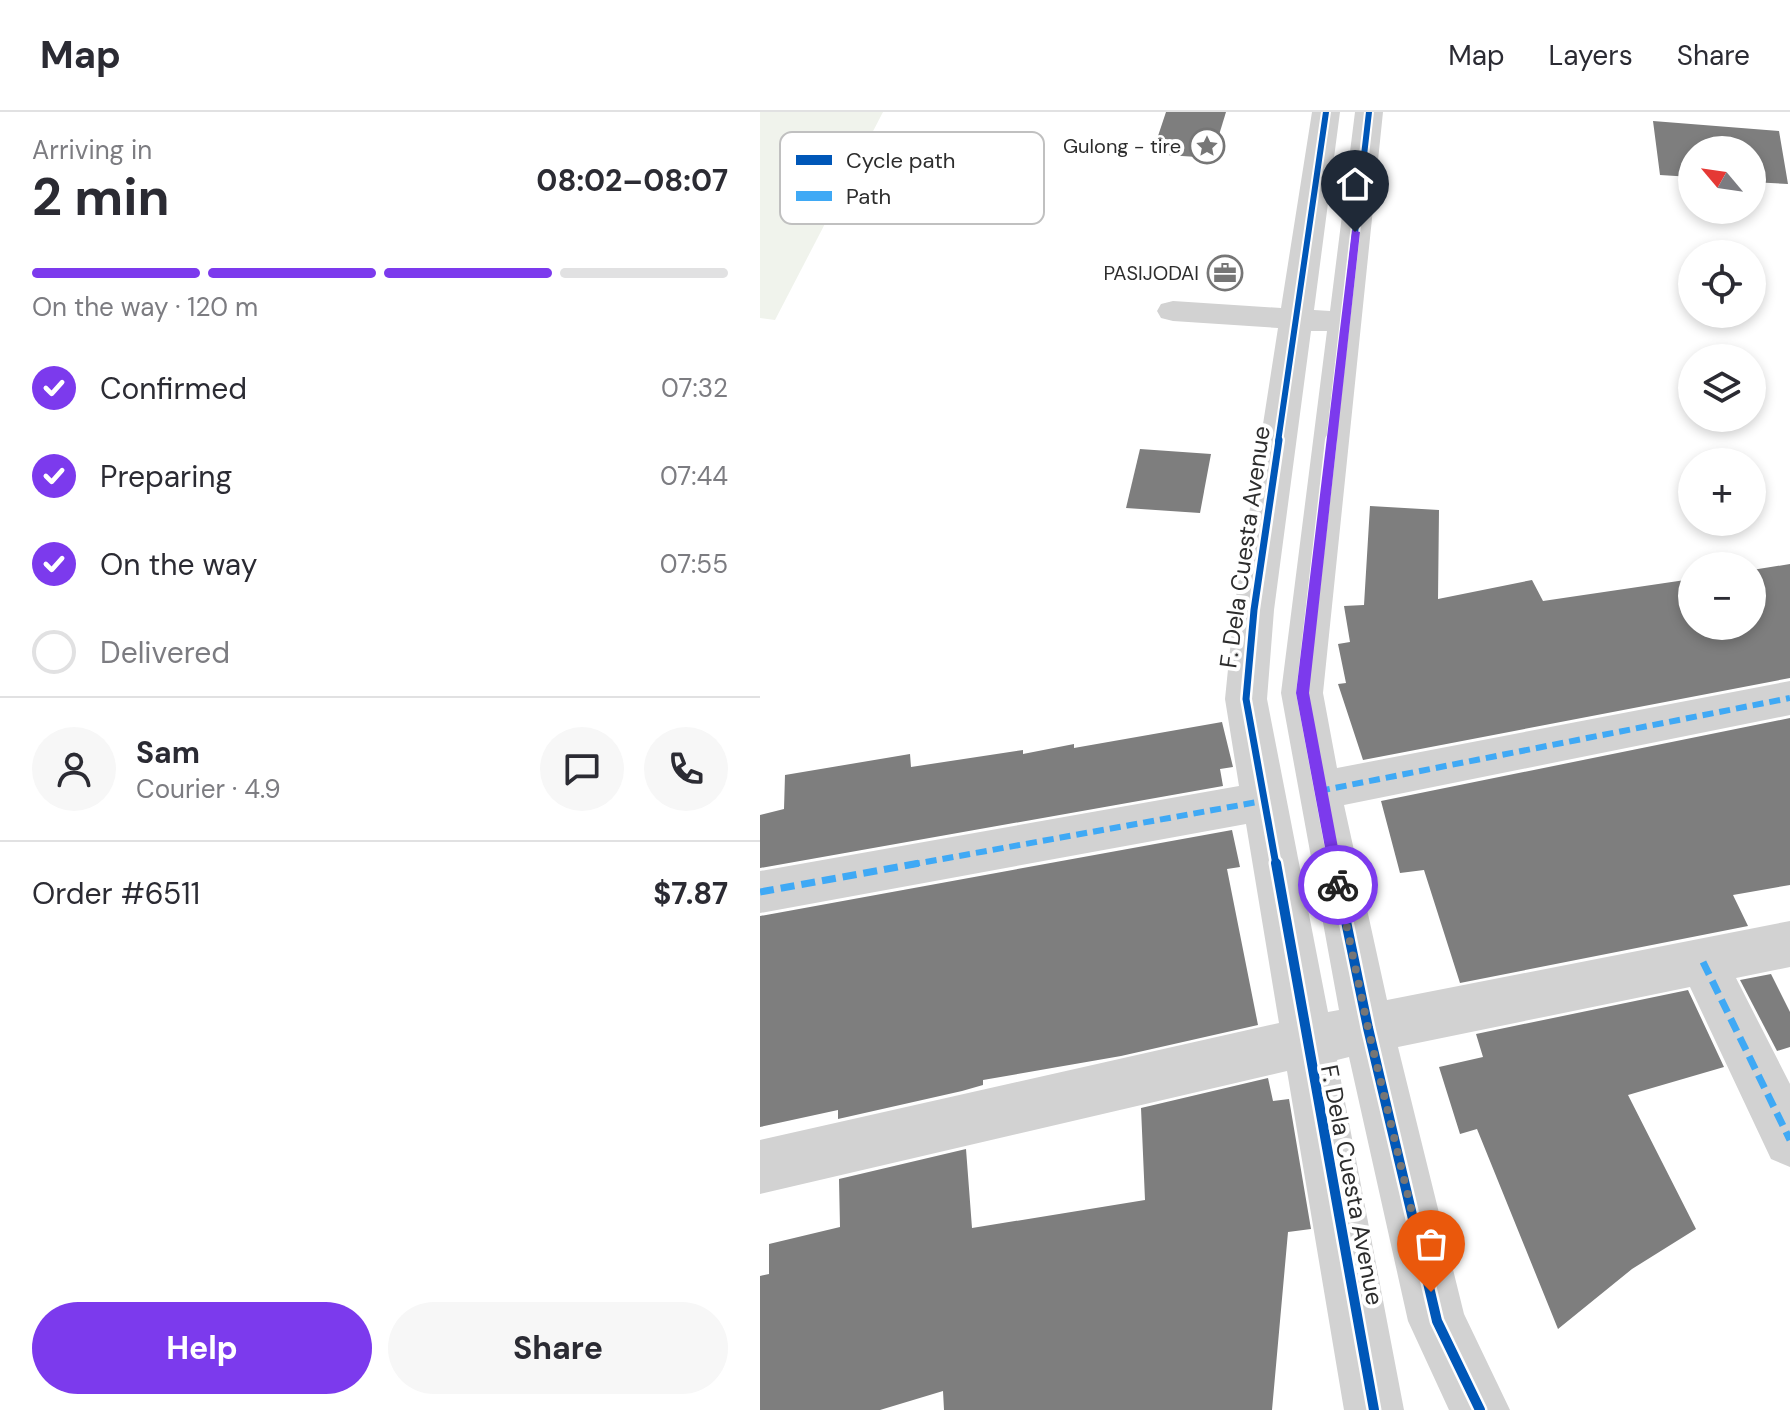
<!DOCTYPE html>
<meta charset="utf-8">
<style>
:root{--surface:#fff;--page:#f7f7f7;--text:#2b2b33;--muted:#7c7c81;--line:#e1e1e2;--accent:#7c3aed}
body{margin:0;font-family:"DM Sans",sans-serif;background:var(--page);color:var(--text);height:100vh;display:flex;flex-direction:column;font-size:30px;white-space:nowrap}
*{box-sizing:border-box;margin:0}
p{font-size:26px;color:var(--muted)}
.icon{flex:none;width:44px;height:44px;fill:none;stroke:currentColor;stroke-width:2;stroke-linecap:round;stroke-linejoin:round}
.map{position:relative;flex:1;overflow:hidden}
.details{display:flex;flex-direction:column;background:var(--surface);width:760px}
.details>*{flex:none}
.needle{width:52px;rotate:299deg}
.controls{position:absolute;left:918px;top:24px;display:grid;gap:16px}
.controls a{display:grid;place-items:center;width:88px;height:88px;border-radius:50%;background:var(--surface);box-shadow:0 4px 12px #0003;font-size:40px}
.pin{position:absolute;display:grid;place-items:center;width:68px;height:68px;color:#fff;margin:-82px -34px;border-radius:50% 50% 50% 0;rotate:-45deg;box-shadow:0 0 8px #0007}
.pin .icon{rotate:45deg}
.courier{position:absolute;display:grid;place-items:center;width:80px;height:80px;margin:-40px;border:6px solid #7c3aed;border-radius:50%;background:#fff;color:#222;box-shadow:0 2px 10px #0007}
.overview em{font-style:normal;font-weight:700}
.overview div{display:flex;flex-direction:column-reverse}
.overview{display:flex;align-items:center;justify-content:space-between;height:136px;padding:0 32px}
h1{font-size:52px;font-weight:700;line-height:60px}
.bar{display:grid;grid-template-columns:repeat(4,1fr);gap:12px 8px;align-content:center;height:96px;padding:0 32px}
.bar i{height:10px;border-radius:6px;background:var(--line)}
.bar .on{background:var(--accent)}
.bar p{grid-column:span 4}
.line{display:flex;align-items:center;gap:20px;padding:0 32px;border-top:2px solid var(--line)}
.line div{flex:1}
.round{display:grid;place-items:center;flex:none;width:84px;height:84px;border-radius:42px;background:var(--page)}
ol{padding:0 32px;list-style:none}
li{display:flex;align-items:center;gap:24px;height:88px}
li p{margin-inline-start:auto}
li .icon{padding:8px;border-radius:50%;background:var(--accent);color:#fff;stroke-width:4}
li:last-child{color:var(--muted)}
li i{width:44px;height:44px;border:4px solid var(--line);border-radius:50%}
.primary-button{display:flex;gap:16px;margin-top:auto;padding:16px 32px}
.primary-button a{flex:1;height:92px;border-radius:48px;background:var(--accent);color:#fff;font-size:32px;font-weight:700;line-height:92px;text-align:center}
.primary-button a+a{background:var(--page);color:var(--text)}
header{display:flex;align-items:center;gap:48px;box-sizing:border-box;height:112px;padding:0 40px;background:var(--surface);border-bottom:2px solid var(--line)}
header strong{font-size:38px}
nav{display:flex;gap:44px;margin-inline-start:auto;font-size:28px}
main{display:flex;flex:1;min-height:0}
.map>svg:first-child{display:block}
.green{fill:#f0f3ec}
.building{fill:#7e7e7e}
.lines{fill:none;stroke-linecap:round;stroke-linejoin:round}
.minor{fill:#d2d2d2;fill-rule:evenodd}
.quiet-far1{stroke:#3fa9f5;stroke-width:6;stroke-dasharray:11 6;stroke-linecap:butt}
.quiet{stroke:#3fa9f5;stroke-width:7;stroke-dasharray:14 7;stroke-linecap:butt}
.cycleway-far2-casing{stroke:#fff;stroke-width:10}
.cycleway-far1-casing{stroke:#fff;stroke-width:12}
.cycleway-casing{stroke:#fff;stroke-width:15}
.cycleway-far2{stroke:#0057b8;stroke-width:6}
.cycleway-far1{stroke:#0057b8;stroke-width:7}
.cycleway{stroke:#0057b8;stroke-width:10}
.route{fill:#7c3aed}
.done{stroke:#767676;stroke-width:8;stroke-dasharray:0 14.4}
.labels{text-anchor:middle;stroke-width:8;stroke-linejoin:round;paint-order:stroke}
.far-poi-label{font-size:20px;fill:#2d2d2d;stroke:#fff;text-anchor:end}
.street-label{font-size:24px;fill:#2d2d2d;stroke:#fff}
.key{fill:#fff;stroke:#c0c0c0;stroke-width:2}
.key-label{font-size:22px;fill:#2d2d2d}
</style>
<header>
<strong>Map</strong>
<nav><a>Map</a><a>Layers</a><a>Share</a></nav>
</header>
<main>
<section class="details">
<div class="overview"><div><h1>2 min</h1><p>Arriving in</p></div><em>08:02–08:07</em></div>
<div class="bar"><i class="on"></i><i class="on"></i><i class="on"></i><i></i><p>On the way · 120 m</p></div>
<ol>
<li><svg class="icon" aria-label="check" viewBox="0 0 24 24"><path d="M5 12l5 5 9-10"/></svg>Confirmed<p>07:32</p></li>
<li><svg class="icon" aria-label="check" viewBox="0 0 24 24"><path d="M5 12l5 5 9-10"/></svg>Preparing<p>07:44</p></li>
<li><svg class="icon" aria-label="check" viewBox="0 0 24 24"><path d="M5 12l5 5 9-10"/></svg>On the way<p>07:55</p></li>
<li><i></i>Delivered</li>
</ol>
<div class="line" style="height:144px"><a class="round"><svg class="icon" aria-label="person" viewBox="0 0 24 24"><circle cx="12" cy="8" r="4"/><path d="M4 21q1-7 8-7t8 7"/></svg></a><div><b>Sam</b><p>Courier · 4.9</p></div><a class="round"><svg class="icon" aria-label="chat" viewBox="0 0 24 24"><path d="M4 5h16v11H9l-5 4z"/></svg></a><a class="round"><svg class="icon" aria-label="phone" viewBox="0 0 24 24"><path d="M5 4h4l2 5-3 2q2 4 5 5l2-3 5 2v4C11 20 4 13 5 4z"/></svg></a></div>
<div class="line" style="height:104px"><div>Order #6511</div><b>$7.87</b></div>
<div class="primary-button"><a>Help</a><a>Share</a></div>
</section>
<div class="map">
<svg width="1030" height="1298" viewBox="0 0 1030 1298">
<rect width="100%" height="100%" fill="#fff"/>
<polygon class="green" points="0,0 123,0 15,208 0,206"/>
<g class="building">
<polygon points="406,0 466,0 452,46 392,42"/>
<polygon points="893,9 1019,19 1028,72 992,70 992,38 932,38 932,65 900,63"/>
<polygon points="380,337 451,342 440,401 366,396"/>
<polygon points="610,394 679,398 678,487 772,468 783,489 932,467 932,514 992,514 992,458 1030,452 1030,566 603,648 578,572 586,571 578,532 590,530 584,494 604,493"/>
<polygon points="1030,606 1030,773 973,783 988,814 700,871 664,758 640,761 621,689"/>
<polygon points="462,610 473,655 460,657 463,674 0,756 0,703 24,697 25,663 150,642 151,655 263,638 263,642 314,632 314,636"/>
<polygon points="472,718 480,755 467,757 498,913 361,944 223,968 223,973 202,979 78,1007 78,998 0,1015 0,804"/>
<polygon points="1011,862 1030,900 1030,935 1017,939 980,868"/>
<polygon points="928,878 964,955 868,983 936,1117 872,1157 798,1217 717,1017 700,1022 679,955 723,945 716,922"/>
<polygon points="508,966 513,989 529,987 551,1117 528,1120 512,1298 184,1298 183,1279 120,1298 0,1298 0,1164 9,1162 9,1132 80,1115 79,1067 206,1037 212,1116 385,1088 381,996"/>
</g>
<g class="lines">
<path class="minor" d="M 552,0 L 580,0 L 554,198 L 570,199 L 595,0 L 623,0 L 563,581 L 577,656 L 1030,569 L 1030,603 L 584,693 L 627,888 L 1030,809 L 1030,855 L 976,866 L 1030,972 L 1030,1055 L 1011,1047 L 930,875 L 638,935 L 704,1202 L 750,1298 L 689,1298 L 648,1209 L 589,945 L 577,948 L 644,1298 L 584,1298 L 527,959 L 0,1082 L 0,1028 L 519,911 L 486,712 L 0,801 L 0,759 L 479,674 L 465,587 L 474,498 L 518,216 L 413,209 L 401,206 L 397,199 L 401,192 L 413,189 L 521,196 ZM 551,219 L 567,219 L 521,581 L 579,898 L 568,900 L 507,587 L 514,498 Z"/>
<g class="quiet-far1">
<polyline points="559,679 1030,586"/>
<polyline points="149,753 503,689"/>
</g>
<g class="quiet">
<polyline points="0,780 160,751"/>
<polyline points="943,850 1030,1028"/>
</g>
<g class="cycleway-far2-casing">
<g id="cycleway-far2">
<polyline points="518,330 566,0"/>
<polyline points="571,330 609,0"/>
</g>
</g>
<g class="cycleway-far1-casing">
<g id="cycleway-far1">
<polyline points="571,328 542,581 574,753"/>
<polyline points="516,753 486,587 494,498 519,328"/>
</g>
</g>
<g class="cycleway-casing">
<g id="cycleway">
<polyline points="516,751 614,1298"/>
<polyline points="574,751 608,916 677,1209 720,1298"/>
</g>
</g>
<use href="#cycleway-far2" class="cycleway-far2"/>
<use href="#cycleway-far1" class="cycleway-far1"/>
<use href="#cycleway" class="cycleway"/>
</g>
<polygon class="route" points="592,118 600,120 549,581 585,773 578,779 572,773 536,581"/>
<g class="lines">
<polyline class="done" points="578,773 608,916 671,1180"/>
</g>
<defs>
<g id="sight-ring" transform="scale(1.8)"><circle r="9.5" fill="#fff" stroke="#767676" stroke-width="1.5"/><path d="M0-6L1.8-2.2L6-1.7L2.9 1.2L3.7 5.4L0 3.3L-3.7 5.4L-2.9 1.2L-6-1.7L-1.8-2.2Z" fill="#767676"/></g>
<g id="office-ring" transform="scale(1.8)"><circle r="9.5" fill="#fff" stroke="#767676" stroke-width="1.5"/><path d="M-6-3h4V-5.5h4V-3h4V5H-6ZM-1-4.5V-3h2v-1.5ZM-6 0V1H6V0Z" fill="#767676"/></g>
</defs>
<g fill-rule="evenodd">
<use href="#sight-ring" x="447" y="34"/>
<use href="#office-ring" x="465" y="161"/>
</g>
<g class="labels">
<g class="far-poi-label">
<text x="421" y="41">Gulong - tire</text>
<text x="439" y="168">PASIJODAI</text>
</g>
<g class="street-label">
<text transform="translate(485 435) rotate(-82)" y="8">F. Dela Cuesta Avenue</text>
<text transform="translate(592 1073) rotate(79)" y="8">F. Dela Cuesta Avenue</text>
</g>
</g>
<rect x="20" y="20" width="264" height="92" rx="12" class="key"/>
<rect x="36" y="43" width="36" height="10" fill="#0057b8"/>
<rect x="36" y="79" width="36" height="10" fill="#3fa9f5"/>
<g class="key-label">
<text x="86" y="56">Cycle path</text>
<text x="86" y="92">Path</text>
</g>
</svg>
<div class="controls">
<a><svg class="needle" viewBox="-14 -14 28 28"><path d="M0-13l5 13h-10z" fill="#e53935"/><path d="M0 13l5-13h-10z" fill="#7c7c81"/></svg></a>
<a><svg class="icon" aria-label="locate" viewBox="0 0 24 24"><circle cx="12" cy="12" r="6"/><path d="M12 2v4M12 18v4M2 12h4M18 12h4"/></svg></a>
<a><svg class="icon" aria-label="layers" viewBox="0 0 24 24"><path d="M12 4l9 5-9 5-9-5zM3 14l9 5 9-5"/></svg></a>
<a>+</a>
<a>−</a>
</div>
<div class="pin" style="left:671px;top:1180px;background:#ea580c"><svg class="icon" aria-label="bag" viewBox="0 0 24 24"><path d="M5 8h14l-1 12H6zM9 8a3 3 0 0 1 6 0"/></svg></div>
<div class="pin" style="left:595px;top:120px;background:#1f2937"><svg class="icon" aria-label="home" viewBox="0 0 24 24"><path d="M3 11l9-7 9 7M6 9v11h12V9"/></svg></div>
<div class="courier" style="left:578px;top:773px"><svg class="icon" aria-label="bike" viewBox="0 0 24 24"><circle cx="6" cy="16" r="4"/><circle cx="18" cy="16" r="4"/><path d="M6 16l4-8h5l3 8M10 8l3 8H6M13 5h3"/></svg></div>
</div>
</main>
